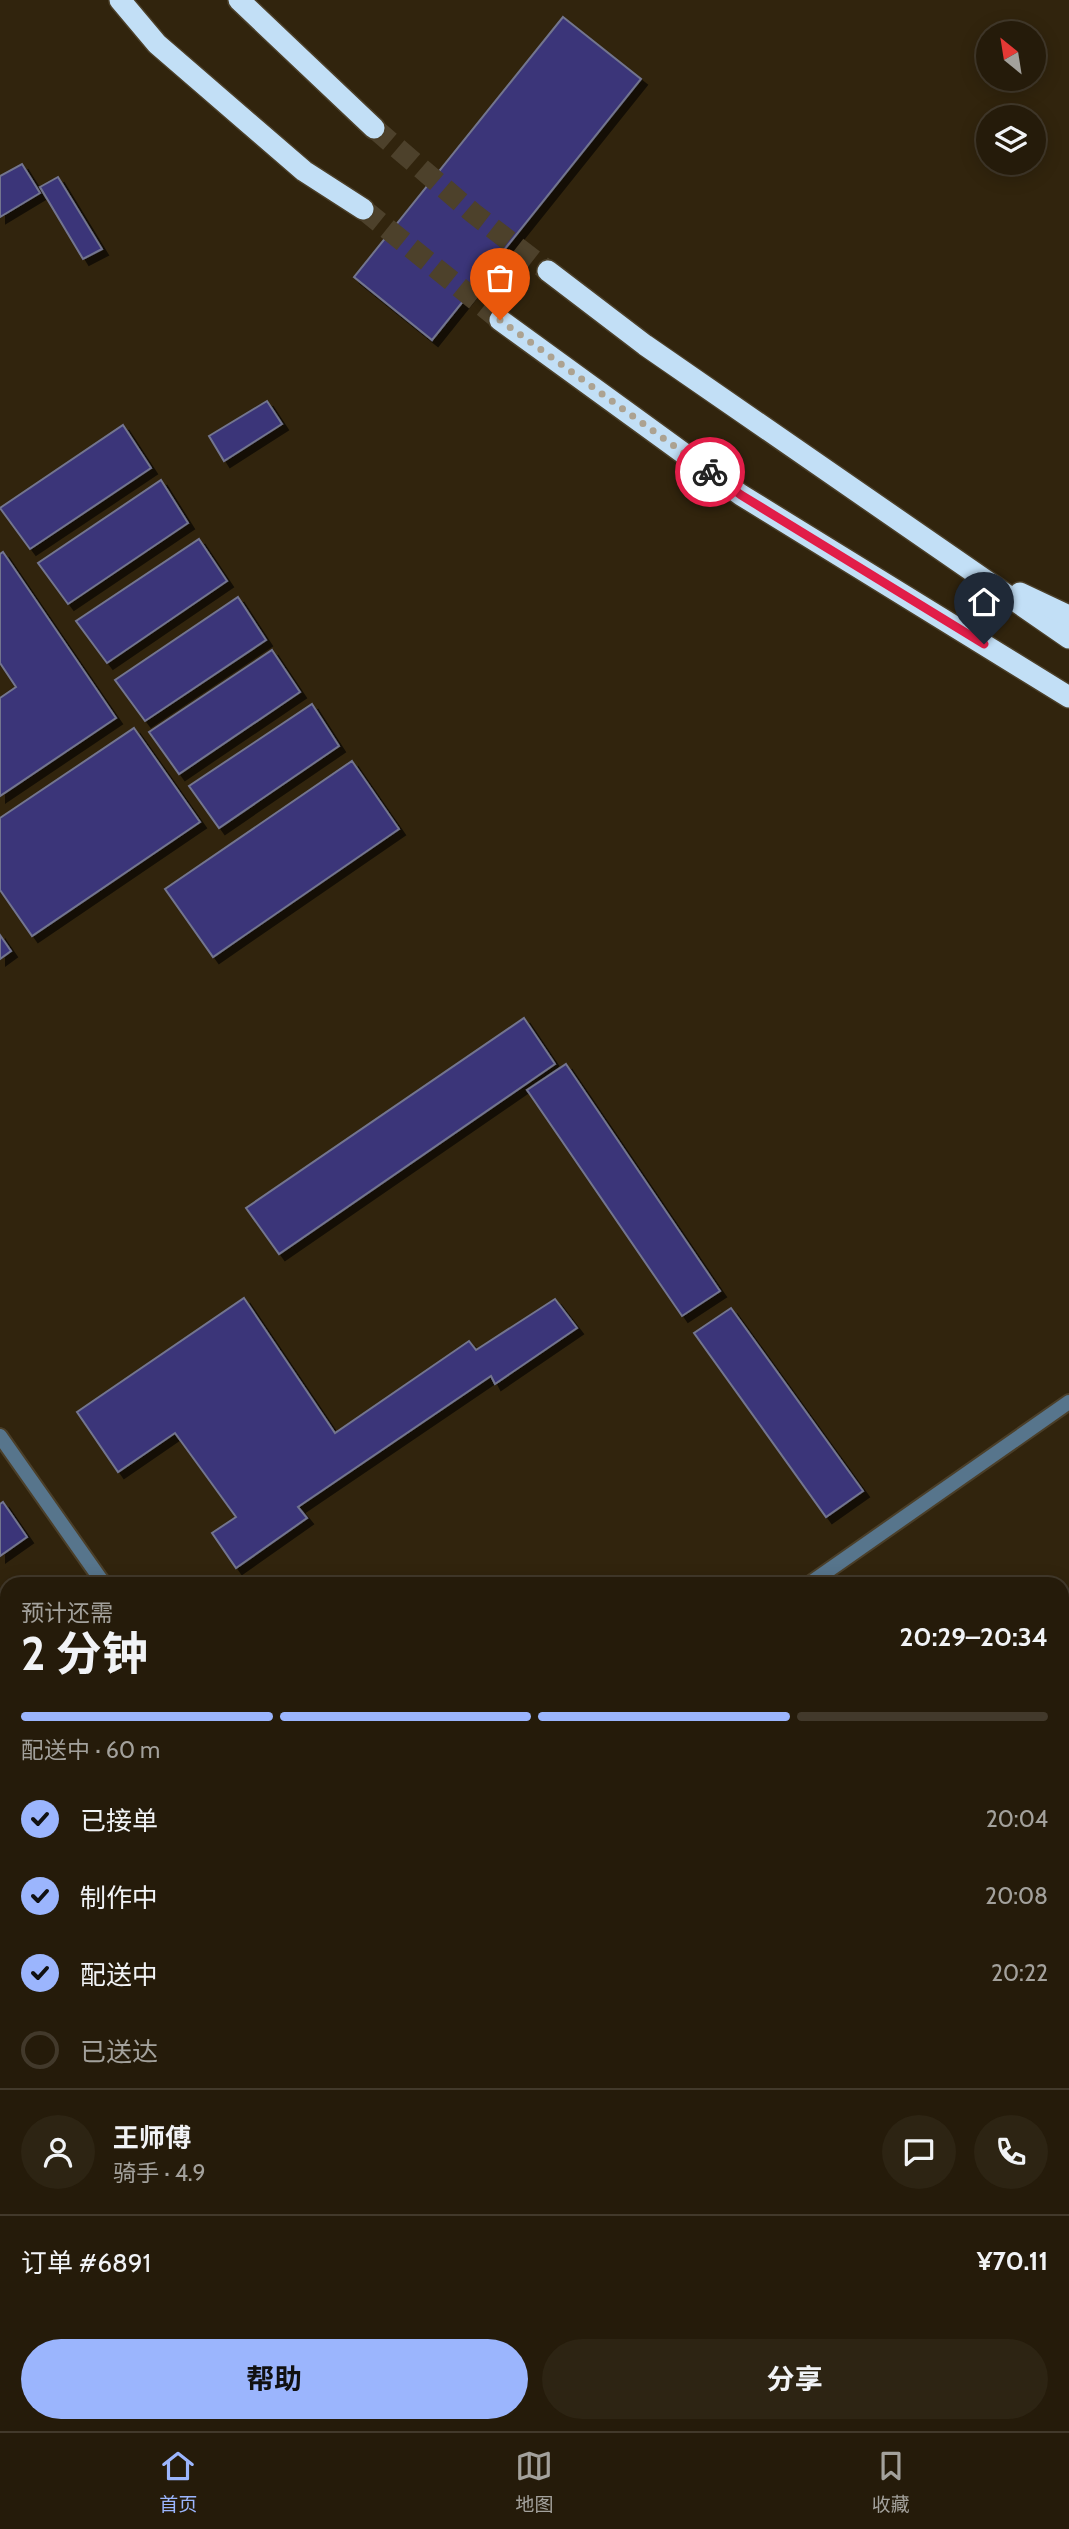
<!DOCTYPE html>
<html lang="zh">
<meta charset="utf-8">
<style>
:root{--surface:#251b0a;--page:#2d2413;--text:#f1f3f6;--muted:#a3a19c;--line:#42392b;--accent:#9bb5fd}
body{margin:0;font-family:Cabin,"Noto Sans SC",sans-serif;background:var(--page);color:var(--text);height:100vh;display:flex;flex-direction:column;font-size:26px;white-space:nowrap}
*{box-sizing:border-box;margin:0}
p{font-size:23px;color:var(--muted)}
.icon{flex:none;width:38px;height:38px;fill:none;stroke:currentColor;stroke-width:2;stroke-linecap:round;stroke-linejoin:round}
.map{position:relative;flex:1;overflow:hidden}
.details{position:absolute;left:0px;top:1577px;width:1069px;height:856px;display:flex;flex-direction:column;background:var(--surface);border-radius:21px 21px 0 0;box-shadow:0 4px 18px #0003,0 0 0 2px var(--line)}
.details>*{flex:none}
.needle{width:46px;rotate:330deg}
.buttons{position:absolute;left:976px;top:21px;display:grid;gap:14px}
.buttons a{display:grid;place-items:center;width:70px;height:70px;border-radius:50%;background:var(--surface);box-shadow:0 4px 18px #0003,0 0 0 2px var(--line);font-size:35px}
.pin{position:absolute;display:grid;place-items:center;width:60px;height:60px;color:#fff;margin:-72px -30px;border-radius:50% 50% 50% 0;rotate:-45deg;box-shadow:0 0 7px #0007}
.pin .icon{rotate:45deg}
.courier{position:absolute;display:grid;place-items:center;width:70px;height:70px;margin:-35px;border:5px solid #e11d48;border-radius:50%;background:#fff;color:#222;box-shadow:0 2px 9px #0007}
.headline em{font-style:normal;font-weight:700}
.headline div{display:flex;flex-direction:column-reverse}
.headline{display:flex;align-items:center;justify-content:space-between;height:119px;padding:0 21px}
h1{font-size:46px;font-weight:700;line-height:52px}
.bar{display:grid;grid-template-columns:repeat(4,1fr);gap:10px 7px;align-content:center;height:84px;padding:0 21px}
.bar i{height:9px;border-radius:5px;background:var(--line)}
.bar .active{background:var(--accent)}
.bar p{grid-column:span 4}
.line{display:flex;align-items:center;gap:18px;padding:0 21px;border-top:2px solid var(--line)}
.line div{flex:1}
.round{display:grid;place-items:center;flex:none;width:74px;height:74px;border-radius:37px;background:var(--page)}
ol{padding:0 21px;list-style:none}
li{display:flex;align-items:center;gap:21px;height:77px}
li p{margin-inline-start:auto}
li .icon{padding:7px;border-radius:50%;background:var(--accent);color:#111;stroke-width:4}
li:last-child{color:var(--muted)}
li i{width:38px;height:38px;border:4px solid var(--line);border-radius:50%}
.cta{display:flex;gap:14px;margin-top:auto;padding:14px 21px}
.cta a{flex:1;height:80px;border-radius:42px;background:var(--accent);color:#111;font-size:28px;font-weight:700;line-height:80px;text-align:center}
.cta a+a{background:var(--page);color:var(--text)}
.tab-bar{display:flex;justify-content:space-around;align-items:center;height:98px;border-top:2px solid var(--line);background:var(--surface);font-size:19px;color:var(--muted)}
.tab-bar a{display:grid;justify-items:center;gap:4px}
.tab-bar .active{color:var(--accent)}
.map>svg:first-child{display:block}
.building{fill:#3a3679;stroke:#73758f;stroke-width:2;filter:url(#shadow)}
.lines{fill:none;stroke-linecap:round;stroke-linejoin:round}
.highway-tunnel{stroke:#4d412b;stroke-width:21;stroke-dasharray:21 10;stroke-linecap:butt}
.street-casing{stroke:#4b3f29;stroke-width:18}
.highway-casing{stroke:#4b3f29;stroke-width:24}
.street{stroke:#57758c;stroke-width:14}
.highway{stroke:#c2dff6;stroke-width:21}
.done{stroke:#aca291;stroke-width:7;stroke-dasharray:0 12.6}
.route{stroke:#e11d48;stroke-width:9}
</style>
<div class="map">
<svg width="1069" height="2431" viewBox="0 0 1069 2431">
<defs>
<filter id="shadow"><feDropShadow dx="6" dy="6" stdDeviation="0" flood-color="#0009"/></filter>
</defs>
<rect width="100%" height="100%" fill="#31240d"/>
<g class="building">
<polygon points="563,17 641,79 432,340 354,277"/>
<polygon points="22,164 40,193 0,217 0,176"/>
<polygon points="58,177 102,249 83,259 40,187"/>
<polygon points="267,401 282,424 224,461 209,436"/>
<polygon points="123,425 151,468 30,549 0,508"/>
<polygon points="161,480 188,523 68,604 38,563"/>
<polygon points="199,539 227,581 107,663 76,621"/>
<polygon points="3,552 116,718 0,796 0,698 16,687 0,663 0,554"/>
<polygon points="238,597 266,640 145,721 115,680"/>
<polygon points="272,650 300,692 179,774 149,732"/>
<polygon points="312,704 339,746 219,828 189,786"/>
<polygon points="134,728 200,822 32,936 0,890 0,818"/>
<polygon points="352,761 399,829 213,957 165,889"/>
<polygon points="0,935 11,951 0,959"/>
<polygon points="524,1018 555,1064 279,1254 246,1208"/>
<polygon points="566,1064 720,1291 682,1316 527,1090"/>
<polygon points="244,1298 335,1433 469,1341 476,1350 555,1299 577,1328 495,1384 491,1376 298,1507 307,1518 236,1568 212,1533 236,1517 175,1433 118,1472 77,1412"/>
<polygon points="731,1308 863,1491 826,1517 694,1333"/>
<polygon points="3,1502 27,1537 0,1556 0,1504"/>
<polygon points="7,1614 7,2039 0,2044 0,1619"/>
</g>
<g class="lines">
<g class="highway-tunnel">
<polyline points="374,128 473,213 548,271"/>
<polyline points="363,209 500,320"/>
</g>
<g class="street-casing">
<g id="street">
<polyline points="0,1436 104,1584"/>
<polyline points="809,1584 1069,1402"/>
<polyline points="0,2168 7,2163"/>
<polyline points="671,2426 675,2431"/>
</g>
</g>
<g class="highway-casing">
<g id="highway">
<polyline points="120,0 157,44 304,171 363,209"/>
<polyline points="239,0 374,128"/>
<polyline points="548,271 645,345 1069,638"/>
<polyline points="500,320 741,495 1069,697"/>
<polyline points="1020,593 1069,616"/>
</g>
</g>
<use href="#street" class="street"/>
<use href="#highway" class="highway"/>
</g>
<g class="lines">
<polyline class="done" points="500,320 710,472"/>
<polyline class="route" points="710,472 741,495 984,644"/>
</g>
</svg>
<div class="buttons">
<a><svg class="needle" viewBox="-14 -14 28 28"><path d="M0-13l5 13h-10z" fill="#e53935"/><path d="M0 13l5-13h-10z" fill="#a3a19c"/></svg></a>
<a><svg class="icon" aria-label="layers" viewBox="0 0 24 24"><path d="M12 4l9 5-9 5-9-5zM3 14l9 5 9-5"/></svg></a>
</div>
<div class="pin" style="left:500px;top:320px;background:#ea580c"><svg class="icon" aria-label="bag" viewBox="0 0 24 24"><path d="M5 8h14l-1 12H6zM9 8a3 3 0 0 1 6 0"/></svg></div>
<div class="pin" style="left:984px;top:644px;background:#1f2937"><svg class="icon" aria-label="home" viewBox="0 0 24 24"><path d="M3 11l9-7 9 7M6 9v11h12V9"/></svg></div>
<div class="courier" style="left:710px;top:472px"><svg class="icon" aria-label="bike" viewBox="0 0 24 24"><circle cx="6" cy="16" r="4"/><circle cx="18" cy="16" r="4"/><path d="M6 16l4-8h5l3 8M10 8l3 8H6M13 5h3"/></svg></div>
<section class="details">
<div class="headline"><div><h1>2 分钟</h1><p>预计还需</p></div><em>20:29–20:34</em></div>
<div class="bar"><i class="active"></i><i class="active"></i><i class="active"></i><i></i><p>配送中 · 60 m</p></div>
<ol>
<li><svg class="icon" aria-label="check" viewBox="0 0 24 24"><path d="M5 12l5 5 9-10"/></svg>已接单<p>20:04</p></li>
<li><svg class="icon" aria-label="check" viewBox="0 0 24 24"><path d="M5 12l5 5 9-10"/></svg>制作中<p>20:08</p></li>
<li><svg class="icon" aria-label="check" viewBox="0 0 24 24"><path d="M5 12l5 5 9-10"/></svg>配送中<p>20:22</p></li>
<li><i></i>已送达</li>
</ol>
<div class="line" style="height:126px"><a class="round"><svg class="icon" aria-label="person" viewBox="0 0 24 24"><circle cx="12" cy="8" r="4"/><path d="M4 21q1-7 8-7t8 7"/></svg></a><div><b>王师傅</b><p>骑手 · 4.9</p></div><a class="round"><svg class="icon" aria-label="chat" viewBox="0 0 24 24"><path d="M4 5h16v11H9l-5 4z"/></svg></a><a class="round"><svg class="icon" aria-label="phone" viewBox="0 0 24 24"><path d="M5 4h4l2 5-3 2q2 4 5 5l2-3 5 2v4C11 20 4 13 5 4z"/></svg></a></div>
<div class="line" style="height:91px"><div>订单 #6891</div><b>¥70.11</b></div>
<div class="cta"><a>帮助</a><a>分享</a></div>
</section>
</div>
<nav class="tab-bar">
<a class="active"><svg class="icon" aria-label="home" viewBox="0 0 24 24"><path d="M3 11l9-7 9 7M6 9v11h12V9"/></svg>首页</a>
<a><svg class="icon" aria-label="map" viewBox="0 0 24 24"><path d="M3 6l6-2 6 2 6-2v14l-6 2-6-2-6 2zM9 4v14M15 6v14"/></svg>地图</a>
<a><svg class="icon" aria-label="saved" viewBox="0 0 24 24"><path d="M7 4h10v16l-5-4-5 4z"/></svg>收藏</a>
</nav>
